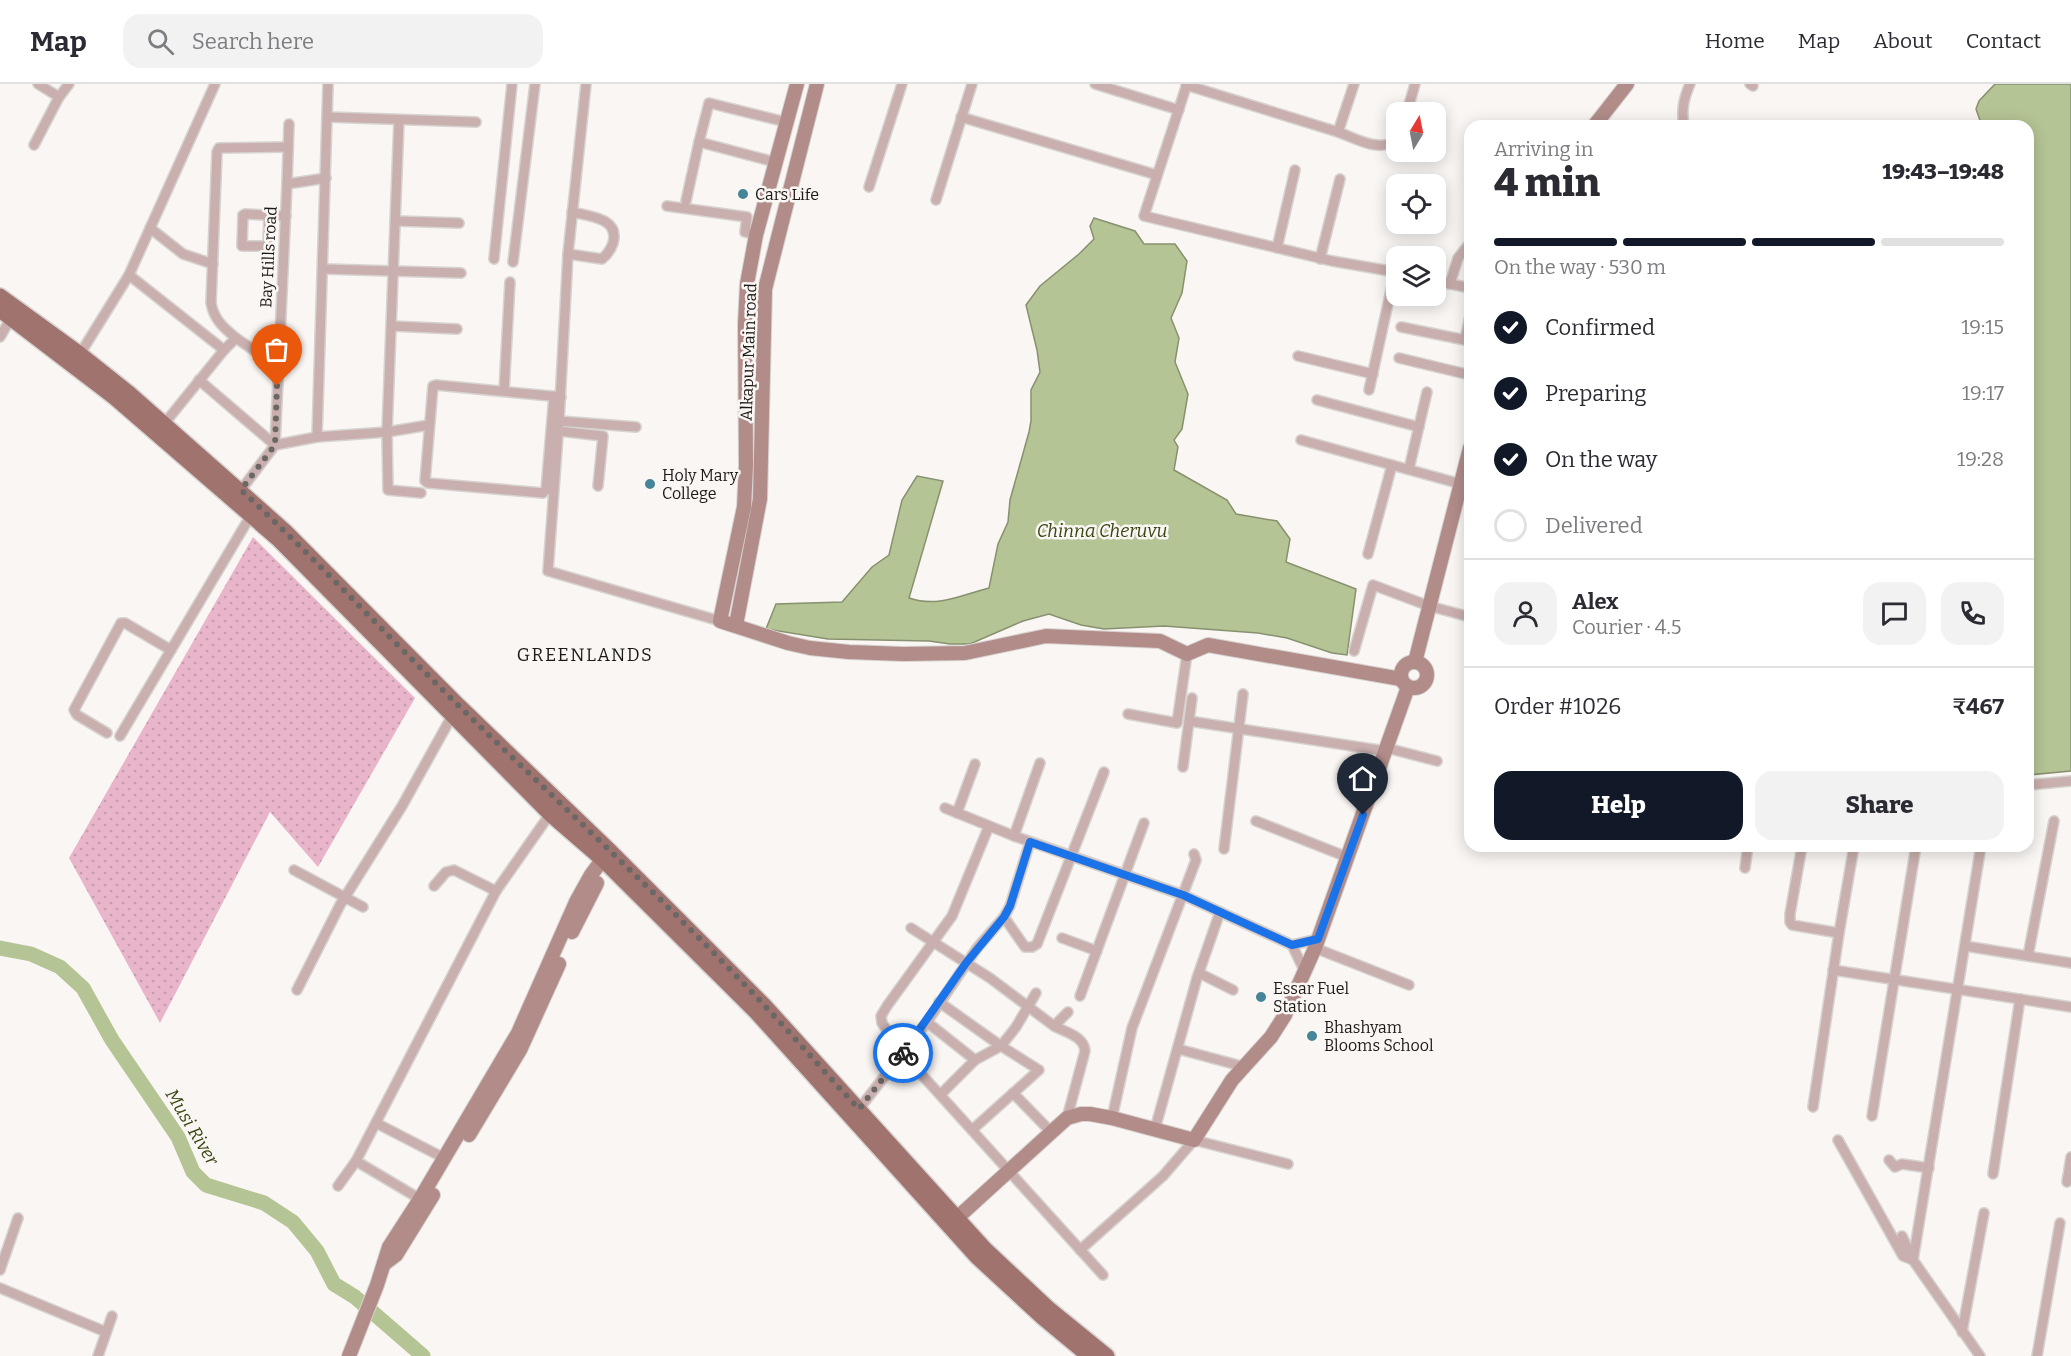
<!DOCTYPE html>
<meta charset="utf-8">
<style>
:root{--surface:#fff;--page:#f2f2f3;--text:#2b2b33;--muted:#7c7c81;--line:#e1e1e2;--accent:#111827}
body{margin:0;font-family:Bitter,serif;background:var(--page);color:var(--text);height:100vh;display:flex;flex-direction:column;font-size:22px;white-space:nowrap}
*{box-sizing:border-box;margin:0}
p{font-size:20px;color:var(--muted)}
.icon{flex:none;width:33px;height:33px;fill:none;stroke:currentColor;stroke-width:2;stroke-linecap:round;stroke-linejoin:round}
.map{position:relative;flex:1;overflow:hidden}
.panel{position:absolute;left:1464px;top:36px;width:570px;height:732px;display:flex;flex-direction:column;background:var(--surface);border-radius:18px;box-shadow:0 3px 15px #0003}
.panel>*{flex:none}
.needle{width:39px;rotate:10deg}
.fabs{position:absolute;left:1386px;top:18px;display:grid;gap:12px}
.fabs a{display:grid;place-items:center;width:60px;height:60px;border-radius:12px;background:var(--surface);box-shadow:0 3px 15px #0003;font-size:30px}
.pin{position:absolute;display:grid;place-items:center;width:51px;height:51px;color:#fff;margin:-62px -26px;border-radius:50% 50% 50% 0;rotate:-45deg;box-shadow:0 0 6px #0007}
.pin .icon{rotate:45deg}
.courier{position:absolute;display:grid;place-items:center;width:60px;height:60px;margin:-30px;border:4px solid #1a73e8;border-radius:50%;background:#fff;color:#222;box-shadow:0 2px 8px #0007}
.headline em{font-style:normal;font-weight:800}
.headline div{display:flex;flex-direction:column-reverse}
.headline{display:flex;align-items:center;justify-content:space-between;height:102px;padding:0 30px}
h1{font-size:39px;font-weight:800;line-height:45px}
.bar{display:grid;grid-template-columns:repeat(4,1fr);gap:9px 6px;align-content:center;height:72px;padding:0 30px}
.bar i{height:8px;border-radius:4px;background:var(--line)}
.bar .current{background:var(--accent)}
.bar p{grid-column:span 4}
.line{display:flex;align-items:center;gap:15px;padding:0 30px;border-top:2px solid var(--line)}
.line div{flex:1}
.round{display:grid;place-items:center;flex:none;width:63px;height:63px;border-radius:18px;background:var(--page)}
ol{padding:0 30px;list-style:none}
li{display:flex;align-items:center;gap:18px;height:66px}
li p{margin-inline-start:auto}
li .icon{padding:6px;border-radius:50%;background:var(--accent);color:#fff;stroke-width:4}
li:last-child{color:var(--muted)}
li i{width:33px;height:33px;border:3px solid var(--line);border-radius:50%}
.action{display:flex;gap:12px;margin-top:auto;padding:12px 30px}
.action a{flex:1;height:69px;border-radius:18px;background:var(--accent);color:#fff;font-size:24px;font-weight:800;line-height:69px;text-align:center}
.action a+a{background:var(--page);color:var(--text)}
header{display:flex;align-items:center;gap:36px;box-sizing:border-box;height:84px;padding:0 30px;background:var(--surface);border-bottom:2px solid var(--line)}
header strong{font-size:28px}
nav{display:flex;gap:33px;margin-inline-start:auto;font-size:21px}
.search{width:420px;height:54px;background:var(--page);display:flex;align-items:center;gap:15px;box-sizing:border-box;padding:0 21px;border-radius:18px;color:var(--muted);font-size:22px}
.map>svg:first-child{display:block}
.grass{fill:url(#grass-dots)}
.water{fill:#b5c494;stroke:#87916f;stroke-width:1.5}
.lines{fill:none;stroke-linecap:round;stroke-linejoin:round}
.river{stroke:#b5c494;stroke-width:15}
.street-casing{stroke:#d6d3d0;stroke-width:12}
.secondary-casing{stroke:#d6d3d0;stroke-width:16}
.primary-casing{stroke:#d6d3d0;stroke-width:18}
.street{stroke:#c9afad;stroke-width:9}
.secondary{stroke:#b18c89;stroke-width:14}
.primary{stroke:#a0736f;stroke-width:15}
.done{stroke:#6a6765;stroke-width:6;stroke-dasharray:0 10.8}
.route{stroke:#1a73e8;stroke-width:8}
.poi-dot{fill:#468599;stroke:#faf6f3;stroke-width:2}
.labels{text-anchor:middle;stroke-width:5;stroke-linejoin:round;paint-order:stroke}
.poi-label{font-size:16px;fill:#1c1a19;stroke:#faf6f3;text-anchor:start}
.street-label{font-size:16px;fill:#1c1a19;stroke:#faf6f3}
.water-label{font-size:18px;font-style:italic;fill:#394611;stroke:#faf6f3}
.neighbourhood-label{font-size:18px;letter-spacing:1.5px;fill:#1c1a19;stroke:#faf6f3}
</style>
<header>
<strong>Map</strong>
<div class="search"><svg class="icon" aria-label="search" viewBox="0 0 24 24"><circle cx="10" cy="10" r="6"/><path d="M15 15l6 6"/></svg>Search here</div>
<nav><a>Home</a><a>Map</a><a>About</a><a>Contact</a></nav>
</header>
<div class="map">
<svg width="2071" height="1272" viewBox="0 0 2071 1272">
<defs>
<pattern id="grass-dots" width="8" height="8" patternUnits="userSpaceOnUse" patternTransform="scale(1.5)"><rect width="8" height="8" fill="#e8b5cb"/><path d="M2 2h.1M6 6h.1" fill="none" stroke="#c69bae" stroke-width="1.8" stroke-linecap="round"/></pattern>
</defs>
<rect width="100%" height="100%" fill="#faf6f3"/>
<polygon class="grass" points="253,453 415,614 318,783 270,728 160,939 69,774"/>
<g class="water">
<polygon points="1995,0 2071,0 2071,687 2028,691 2028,42 1982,42 1976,25 1979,17"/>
<path d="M 1094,134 L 1135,147 L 1144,160 L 1175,160 L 1187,177 L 1182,209 L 1171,234 L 1179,254 L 1175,278 L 1188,310 L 1182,345 L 1174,356 L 1178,363 L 1174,386 L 1227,416 L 1236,430 L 1277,437 L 1290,455 L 1286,478 L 1356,505 L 1347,571 L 1332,569 L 1287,554 L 1258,549 L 1164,542 L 1104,545 L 1081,541 L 1049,530 L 1023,537 L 970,560 L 950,560 L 929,557 L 828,555 L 766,545 L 776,520 L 842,518 L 872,483 L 889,471 L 902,416 L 917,392 L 943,397 L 909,514 C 938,524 961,511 989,504 L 998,460 L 1008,438 L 1010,416 L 1029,348 L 1031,337 L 1031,306 L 1040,288 L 1037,266 L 1026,221 L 1040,202 L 1079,170 L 1094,155 L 1090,142 Z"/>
</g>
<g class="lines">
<polyline class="river" points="0,864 31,870 60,883 83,904 112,956 178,1053 193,1088 206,1101 264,1119 293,1138 317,1167 334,1200 355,1213 423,1272"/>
<g class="street-casing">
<g id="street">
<polyline points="38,0 59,13"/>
<polyline points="586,0 568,170 559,337 548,487 720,537"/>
<polyline points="1095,0 1179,26"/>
<polyline points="1187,0 1144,132 1332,177 1396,188"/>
<polyline points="1750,0 1753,2"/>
<polyline points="1186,1 1338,48 1354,0"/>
<polyline points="1407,28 1415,0"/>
<polyline points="327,33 476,38"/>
<polyline points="961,33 1157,91"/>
<polyline points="399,36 387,348 388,406 421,409"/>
<path d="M 1684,42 C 1681,26 1684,14 1690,0"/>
<path d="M 1338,48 C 1357,55 1378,68 1396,57"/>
<polyline points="34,61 59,13 69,0"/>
<polyline points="775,78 699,58 709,19 786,38"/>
<polyline points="287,100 289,40"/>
<polyline points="869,103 902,0"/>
<polyline points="936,116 972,0"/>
<polyline points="686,117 699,58"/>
<polyline points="667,122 747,133 745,148 756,151"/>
<polyline points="269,131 268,162 242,162 243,131 245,130 286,132"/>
<polyline points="396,137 459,139"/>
<polyline points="150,144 183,170 213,180"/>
<polyline points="1277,164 1295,86"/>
<path d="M 568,170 L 602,175 C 608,170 611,165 613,159 C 620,134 589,132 572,128"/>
<polyline points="494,175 512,0"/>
<polyline points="1320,175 1340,95"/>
<polyline points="513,178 535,0"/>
<polyline points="324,185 461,189"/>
<polyline points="129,191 224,266"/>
<polyline points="1436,197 1470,204"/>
<polyline points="1450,200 1458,174 1470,159"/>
<polyline points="392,242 457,245"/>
<polyline points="1401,243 1470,257"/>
<polyline points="0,253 11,234"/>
<path d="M 236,254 C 224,244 214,236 211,219 L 217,68 L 219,64 L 288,63"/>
<polyline points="1465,256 1470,232"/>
<polyline points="80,270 129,191 215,0"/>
<polyline points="1298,272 1373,290"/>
<polyline points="1399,274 1470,291"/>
<polyline points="199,296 275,361"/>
<polyline points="1369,306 1395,188"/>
<polyline points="504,307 510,198"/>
<polyline points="554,312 546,406 543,409 428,399 425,397 433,302 436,301 561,313"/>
<polyline points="1317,316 1419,343"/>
<polyline points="559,337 636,343"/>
<polyline points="164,340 224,266 236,254 277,282"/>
<polyline points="559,347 603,352 598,402"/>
<polyline points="317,353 328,0"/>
<polyline points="1301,356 1461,400"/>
<polyline points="275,361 317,353 387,348 429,341"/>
<polyline points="1409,385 1427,308"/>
<polyline points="241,406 275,361 287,100 326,94"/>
<polyline points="1368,470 1392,381"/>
<polyline points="1354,567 1373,501 1429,522 1470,533"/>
<polyline points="1128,630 1177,639 1187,570"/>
<polyline points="1189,637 1385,667"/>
<polyline points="107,649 77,631 74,626 121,539 125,539 171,566"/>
<polyline points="120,652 251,431"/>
<polyline points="1387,664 1437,677"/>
<polyline points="1183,683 1192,614"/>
<polyline points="2028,701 2071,697"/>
<polyline points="945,724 1014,752 1183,811 1292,861 1304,886"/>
<polyline points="957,729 975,680"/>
<polyline points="1256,737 1347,773"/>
<polyline points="989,742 952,832 887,922 881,932 882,939 903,970 1103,1191"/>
<polyline points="1014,752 1040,679"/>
<polyline points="1802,762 1790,830 1790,838 1792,841 1839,849"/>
<polyline points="1224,765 1243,610"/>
<polyline points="1745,784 1748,762"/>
<polyline points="294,786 363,823"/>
<polyline points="434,802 446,788 454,786 496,807"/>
<polyline points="1004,833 1025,863 1032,863 1037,860 1104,688"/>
<polyline points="911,844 990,894 1054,942 1068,928"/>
<polyline points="1062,854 1097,867"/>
<polyline points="1292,861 1318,855"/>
<polyline points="1965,862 2071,879"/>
<polyline points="1315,864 1409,901"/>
<polyline points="2028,872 2054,737"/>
<polyline points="1833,886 2071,923"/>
<polyline points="1199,889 1233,906"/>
<polyline points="297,906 340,821 402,722 452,632"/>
<polyline points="1080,912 1144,739"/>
<polyline points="939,918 1001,962 975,976 941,1010"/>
<polyline points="927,938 975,976"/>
<path d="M 1054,942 C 1065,948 1084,952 1085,967 L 1067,1034"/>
<polyline points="1178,965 1245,983"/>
<polyline points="1013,1009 1052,1049"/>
<polyline points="1813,1023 1839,849 1854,762"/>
<polyline points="859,1025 927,938 977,864 1004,833 1010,822 1030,758"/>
<polyline points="1872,1032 1916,762"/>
<polyline points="1112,1034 1132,944 1196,776 1194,770"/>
<polyline points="376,1039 444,1074"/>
<polyline points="1155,1045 1197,894 1220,828"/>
<polyline points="972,1046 1039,986 1001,962 1016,943 1036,909"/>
<polyline points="1838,1056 1903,1172 1913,1176"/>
<polyline points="1889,1076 1895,1083 1902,1080 1929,1084"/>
<polyline points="1993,1090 2020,915"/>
<polyline points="2067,1098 2071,1073"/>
<polyline points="338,1102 356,1077"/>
<polyline points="420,1115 356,1077 496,807 550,730"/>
<polyline points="1902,1152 1913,1176"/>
<polyline points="1080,1166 1163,1092 1194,1056 1288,1080"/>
<polyline points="0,1186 18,1134"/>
<polyline points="0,1204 106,1248"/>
<polyline points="1962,1248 1984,1129"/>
<polyline points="98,1272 112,1232"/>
<polyline points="1980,1272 1913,1176 1981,762"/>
<polyline points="2037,1272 2060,1139"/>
</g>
</g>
<g class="secondary-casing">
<g id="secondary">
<polyline points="797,0 756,151 747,200 745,240 746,381 744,423 720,537 788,559 810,564 849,568 903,570 965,569 1046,552 1160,557 1187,570 1208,561 1401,595"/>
<polyline points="1594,42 1627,0"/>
<polyline points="736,541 760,415 765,205 817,0"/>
<circle cx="1414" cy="591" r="13"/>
<polyline points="1415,578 1470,364"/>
<polyline points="572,848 597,799"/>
<polyline points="469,1051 520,966 559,880"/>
<polyline points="957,1134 1067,1034 1081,1030 1090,1030 1112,1034 1194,1056 1232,996 1271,953 1285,931 1315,864 1408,603"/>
<polyline points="384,1180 396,1171 433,1111"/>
<polyline points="349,1272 377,1201 389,1163 420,1115 518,949 576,818 591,791 608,768"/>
</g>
</g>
<g class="primary-casing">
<g id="primary">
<polyline points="0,212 80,270 129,309 285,447 459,622 609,766 764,921 985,1165 1048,1224 1107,1272"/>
<polyline points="0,226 114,313 278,455 550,730 602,775 756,928 977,1173 1042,1233 1089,1272"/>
</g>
</g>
<use href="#street" class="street"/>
<use href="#secondary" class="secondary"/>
<use href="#primary" class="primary"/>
</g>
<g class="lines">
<path class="done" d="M 277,302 L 275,361 L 241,406 C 316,475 386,551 460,623 C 562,722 667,818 764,921 C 796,955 827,991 859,1025 L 903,969"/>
<polyline class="route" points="903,969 966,879 1004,833 1010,822 1030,758 1183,811 1292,861 1318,855 1363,731"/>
</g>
<g class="poi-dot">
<circle cx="743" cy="110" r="6"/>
<circle cx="650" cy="400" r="6"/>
<circle cx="1261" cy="913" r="6"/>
<circle cx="1312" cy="952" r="6"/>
</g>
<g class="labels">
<g class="poi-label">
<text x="755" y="116">Cars Life</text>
<text x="662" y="397">Holy Mary<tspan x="662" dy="18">College</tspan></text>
<text x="1273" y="910">Essar Fuel<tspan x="1273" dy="18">Station</tspan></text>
<text x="1324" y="949">Bhashyam<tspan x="1324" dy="18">Blooms School</tspan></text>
</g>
<g class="street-label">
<text transform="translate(268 173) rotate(-87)" y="6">Bay Hills road</text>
<text transform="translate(748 268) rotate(-88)" y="6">Alkapur Main road</text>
</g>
<g class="water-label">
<text x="1102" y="453">Chinna Cheruvu</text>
<text transform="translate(192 1043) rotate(59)" y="6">Musi River</text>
</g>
<g class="neighbourhood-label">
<text x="585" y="577">GREENLANDS</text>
</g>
</g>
</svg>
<div class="fabs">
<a><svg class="needle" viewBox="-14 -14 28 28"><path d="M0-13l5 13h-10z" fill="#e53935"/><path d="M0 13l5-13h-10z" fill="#7c7c81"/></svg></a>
<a><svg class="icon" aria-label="locate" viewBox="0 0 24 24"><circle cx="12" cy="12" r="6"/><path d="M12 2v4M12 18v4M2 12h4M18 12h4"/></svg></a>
<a><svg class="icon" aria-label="layers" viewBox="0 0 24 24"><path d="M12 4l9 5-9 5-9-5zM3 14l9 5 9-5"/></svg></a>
</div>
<div class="pin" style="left:277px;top:302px;background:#ea580c"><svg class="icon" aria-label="bag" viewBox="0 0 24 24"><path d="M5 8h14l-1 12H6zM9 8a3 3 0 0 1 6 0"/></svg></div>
<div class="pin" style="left:1363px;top:731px;background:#1f2937"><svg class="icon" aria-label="home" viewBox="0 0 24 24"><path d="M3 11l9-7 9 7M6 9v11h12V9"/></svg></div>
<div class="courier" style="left:903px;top:969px"><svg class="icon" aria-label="bike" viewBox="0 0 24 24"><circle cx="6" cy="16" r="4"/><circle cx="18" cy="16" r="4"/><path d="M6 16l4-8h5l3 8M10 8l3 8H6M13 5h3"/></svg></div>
<section class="panel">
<div class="headline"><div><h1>4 min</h1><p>Arriving in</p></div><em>19:43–19:48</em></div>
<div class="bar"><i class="current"></i><i class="current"></i><i class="current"></i><i></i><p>On the way · 530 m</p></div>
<ol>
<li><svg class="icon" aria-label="check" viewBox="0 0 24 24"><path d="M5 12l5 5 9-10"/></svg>Confirmed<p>19:15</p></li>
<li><svg class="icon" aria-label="check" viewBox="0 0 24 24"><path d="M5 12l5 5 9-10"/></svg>Preparing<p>19:17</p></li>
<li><svg class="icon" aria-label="check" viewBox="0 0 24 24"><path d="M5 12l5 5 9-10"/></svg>On the way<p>19:28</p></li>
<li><i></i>Delivered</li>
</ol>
<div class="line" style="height:108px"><a class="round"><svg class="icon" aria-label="person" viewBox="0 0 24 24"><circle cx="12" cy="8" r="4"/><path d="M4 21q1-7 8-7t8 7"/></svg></a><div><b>Alex</b><p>Courier · 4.5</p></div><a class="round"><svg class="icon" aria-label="chat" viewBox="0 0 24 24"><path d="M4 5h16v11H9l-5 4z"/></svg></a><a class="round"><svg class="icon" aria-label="phone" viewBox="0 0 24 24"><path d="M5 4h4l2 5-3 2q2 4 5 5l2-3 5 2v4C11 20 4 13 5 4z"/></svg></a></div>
<div class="line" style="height:78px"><div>Order #1026</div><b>₹467</b></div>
<div class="action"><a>Help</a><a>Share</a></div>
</section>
</div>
